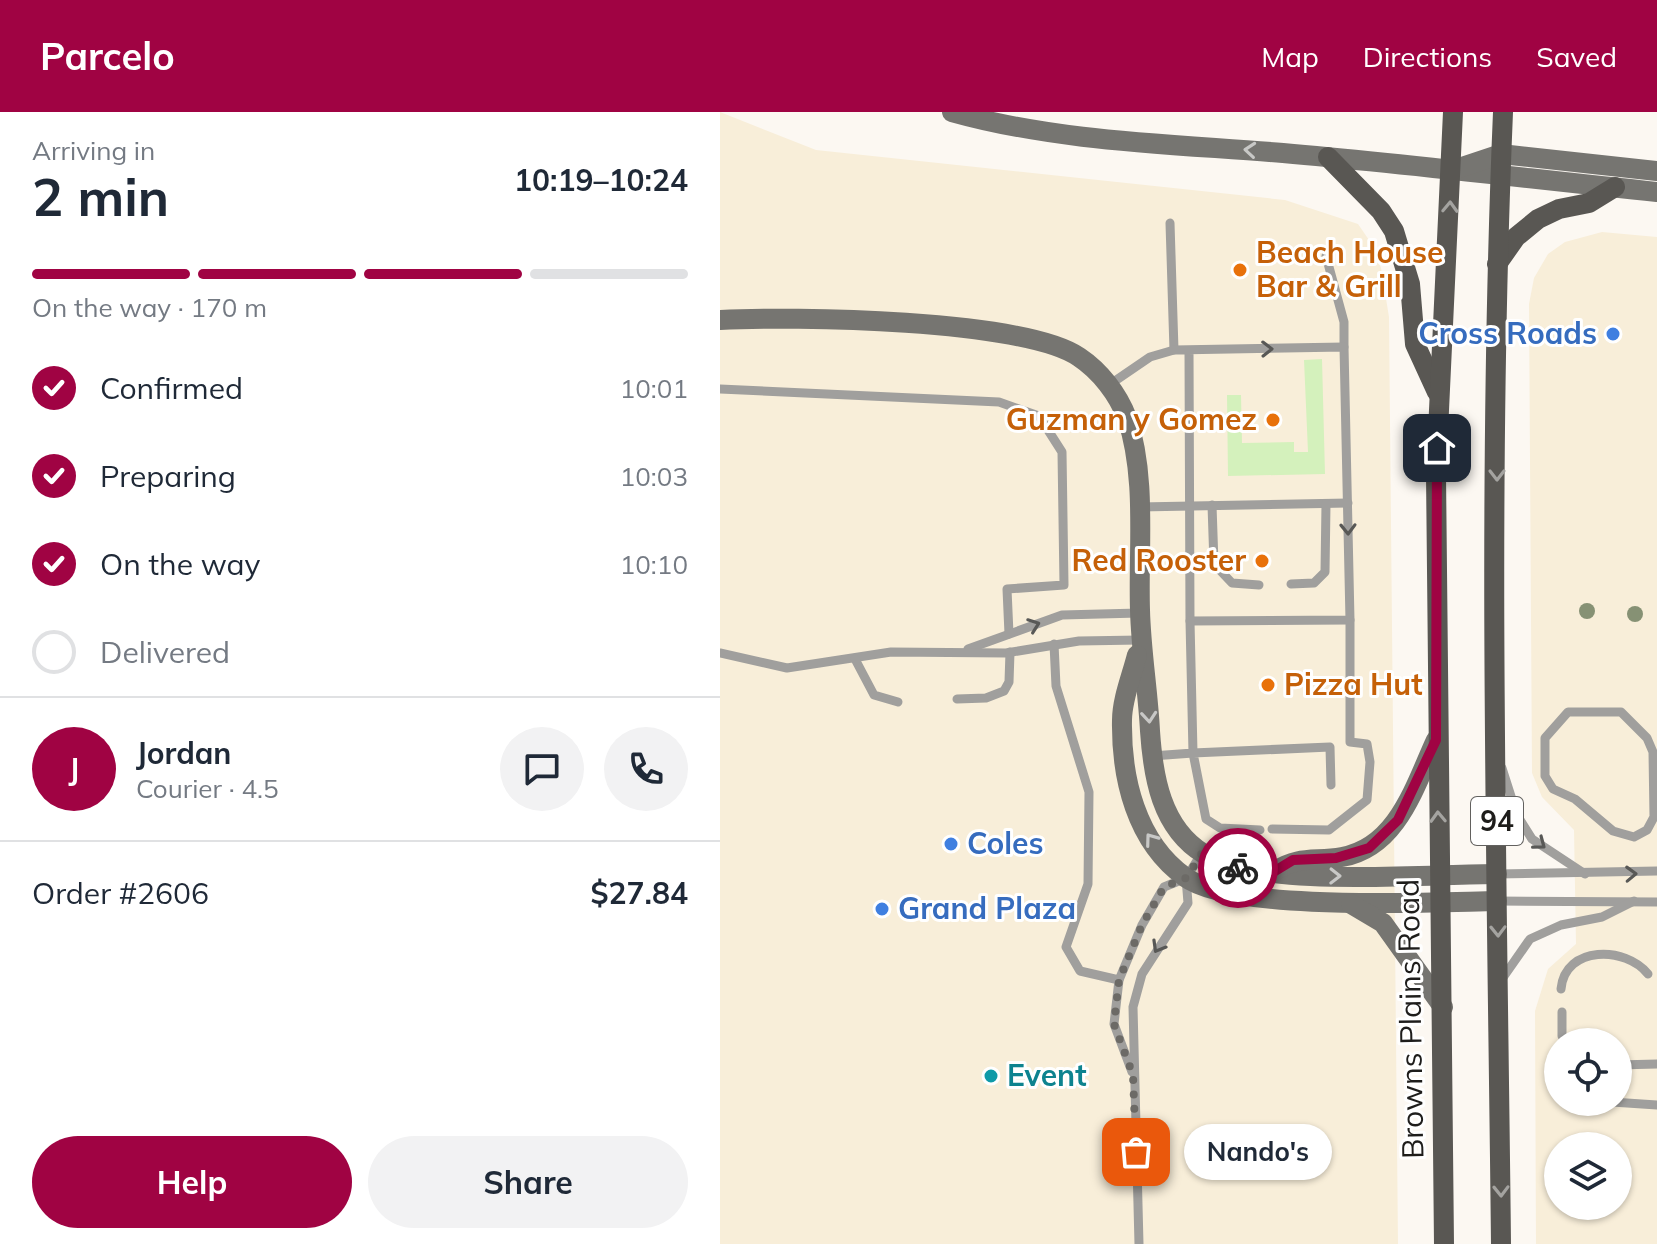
<!DOCTYPE html>
<meta charset="utf-8">
<style>
:root{--surface:#fff;--page:#f2f2f3;--text:#1f2937;--muted:#747a83;--line:#e0e1e3;--accent:#a00343}
body{margin:0;font-family:Mulish,sans-serif;background:var(--page);color:var(--text);height:100vh;display:flex;flex-direction:column;font-size:30px;white-space:nowrap}
*{box-sizing:border-box;margin:0}
p{font-size:26px;color:var(--muted)}
.icon{flex:none;width:44px;height:44px;fill:none;stroke:currentColor;stroke-width:2;stroke-linecap:round;stroke-linejoin:round}
.map{position:relative;flex:1;overflow:hidden}
.sheet{display:flex;flex-direction:column;background:var(--surface);width:720px}
.sheet>*{flex:none}
.fabs{position:absolute;left:824px;top:916px;display:grid;gap:16px}
.fabs a{display:grid;place-items:center;width:88px;height:88px;border-radius:50%;background:var(--surface);box-shadow:0 2px 6px #0004;font-size:40px}
.pin{position:absolute;display:grid;place-items:center;width:68px;height:68px;color:#fff;margin:-34px;border-radius:16px;box-shadow:0 4px 12px #0006}
.courier{position:absolute;display:grid;place-items:center;width:80px;height:80px;margin:-40px;border:6px solid #a00343;border-radius:50%;background:#fff;color:#222;box-shadow:0 2px 10px #0007}
.bubble{position:absolute;height:56px;border-radius:28px;background:var(--surface);box-shadow:0 2px 6px #0004;font-size:26px;font-weight:700;line-height:56px;text-align:center}
.headline em{font-style:normal;font-weight:700}
.headline div{display:flex;flex-direction:column-reverse}
.headline{display:flex;align-items:center;justify-content:space-between;height:136px;padding:0 32px}
h1{font-size:52px;font-weight:700;line-height:60px}
.bar{display:grid;grid-template-columns:repeat(4,1fr);gap:12px 8px;align-content:center;height:96px;padding:0 32px}
.bar i{height:10px;border-radius:6px;background:var(--line)}
.bar .selected{background:var(--accent)}
.bar p{grid-column:span 4}
.line{display:flex;align-items:center;gap:20px;padding:0 32px;border-top:2px solid var(--line)}
.line div{flex:1}
.round{display:grid;place-items:center;flex:none;width:84px;height:84px;border-radius:42px;background:var(--page)}
ol{padding:0 32px;list-style:none}
li{display:flex;align-items:center;gap:24px;height:88px}
li p{margin-inline-start:auto}
li .icon{padding:8px;border-radius:50%;background:var(--accent);color:#fff;stroke-width:4}
li:last-child{color:var(--muted)}
li i{width:44px;height:44px;border:4px solid var(--line);border-radius:50%}
.button{display:flex;gap:16px;margin-top:auto;padding:16px 32px}
.button a{flex:1;height:92px;border-radius:48px;background:var(--accent);color:#fff;font-size:32px;font-weight:700;line-height:92px;text-align:center}
.button a+a{background:var(--page);color:var(--text)}
header{display:flex;align-items:center;gap:48px;box-sizing:border-box;height:112px;padding:0 40px;background:var(--accent);color:#fff}
header strong{font-size:38px}
nav{display:flex;gap:44px;margin-inline-start:auto;font-size:28px}
main{display:flex;flex:1;min-height:0}
.map>svg:first-child{display:block}
.commercial{fill:#f8eed9;fill-rule:evenodd}
.green{fill:#d4f1bc}
.lines{fill:none;stroke-linecap:round;stroke-linejoin:round}
.lane{stroke:#a09f9d;stroke-width:9}
.secondary{stroke:#767571;stroke-width:20}
.primary{stroke:#595753;stroke-width:20}
.tree{fill:#869174}
.oneway{stroke:#c8c8c6}
.oneway2{stroke:#a4a3a0}
.oneway3{stroke:#585856}
.done{stroke:#6c6a66;stroke-width:8;stroke-dasharray:0 14.4}
.route{stroke:#a00343;stroke-width:10}
.food-dot{fill:#e8710a;stroke:#fff;stroke-width:3}
.shop-dot{fill:#3f7fe0;stroke:#fff;stroke-width:3}
.culture-dot{fill:#0f9aa8;stroke:#fff;stroke-width:3}
.labels{text-anchor:middle;stroke-width:6;stroke-linejoin:round;paint-order:stroke}
.shield{fill:#fff;stroke:#62615f;stroke-width:2}
.shield-label{font-size:28px;font-weight:bold;fill:#1e1d1b}
.food-label{font-size:30px;font-weight:bold;fill:#c56008;stroke:#fff;text-anchor:start}
.shop-label{font-size:30px;font-weight:bold;fill:#366cbe;stroke:#fff;text-anchor:start}
.street-label{font-size:30px;fill:#1e1d1b;stroke:#fff}
.culture-label{font-size:30px;font-weight:bold;fill:#0d838f;stroke:#fff;text-anchor:start}
</style>
<header>
<strong>Parcelo</strong>
<nav><a>Map</a><a>Directions</a><a>Saved</a></nav>
</header>
<main>
<section class="sheet">
<div class="headline"><div><h1>2 min</h1><p>Arriving in</p></div><em>10:19–10:24</em></div>
<div class="bar"><i class="selected"></i><i class="selected"></i><i class="selected"></i><i></i><p>On the way · 170 m</p></div>
<ol>
<li><svg class="icon" aria-label="check" viewBox="0 0 24 24"><path d="M5 12l5 5 9-10"/></svg>Confirmed<p>10:01</p></li>
<li><svg class="icon" aria-label="check" viewBox="0 0 24 24"><path d="M5 12l5 5 9-10"/></svg>Preparing<p>10:03</p></li>
<li><svg class="icon" aria-label="check" viewBox="0 0 24 24"><path d="M5 12l5 5 9-10"/></svg>On the way<p>10:10</p></li>
<li><i></i>Delivered</li>
</ol>
<div class="line" style="height:144px"><b class="round" style="background:var(--accent);color:#fff">J</b><div><b>Jordan</b><p>Courier · 4.5</p></div><a class="round"><svg class="icon" aria-label="chat" viewBox="0 0 24 24"><path d="M4 5h16v11H9l-5 4z"/></svg></a><a class="round"><svg class="icon" aria-label="phone" viewBox="0 0 24 24"><path d="M5 4h4l2 5-3 2q2 4 5 5l2-3 5 2v4C11 20 4 13 5 4z"/></svg></a></div>
<div class="line" style="height:104px"><div>Order #2606</div><b>$27.84</b></div>
<div class="button"><a>Help</a><a>Share</a></div>
</section>
<div class="map">
<svg width="937" height="1132" viewBox="0 0 937 1132">
<rect width="100%" height="100%" fill="#fcf8f2"/>
<g class="commercial">
<polygon points="0,0 96,38 565,88 638,112 649,128 661,156 669,205 678,1132 0,1132"/>
<path d="M 882,120 L 937,125 L 937,1132 L 816,1132 L 815,899 L 828,857 L 856,832 L 854,718 L 822,685 L 812,661 L 809,192 L 814,166 L 828,142 L 845,130 ZM 838,930 L 898,930 L 898,990 L 838,990 ZM 838,1034 L 898,1034 L 898,1094 L 838,1094 Z"/>
</g>
<polygon class="green" points="602,247 605,362 508,364 507,283 521,283 522,331 574,330 574,340 588,340 584,248"/>
<g class="lines">
<g class="lane">
<polyline points="450,111 454,238"/>
<polyline points="606,144 624,210 624,235"/>
<polyline points="389,273 430,245 454,238 624,235 630,508 470,509 469,238"/>
<polyline points="0,277 279,290 319,304 342,340 344,473 287,477 289,522"/>
<polyline points="492,393 494,452 512,471 539,473"/>
<polyline points="419,395 628,391"/>
<polyline points="571,472 594,471 605,460 606,392"/>
<polyline points="334,532 336,574 369,680 368,772 346,835 360,859 399,868"/>
<polyline points="248,537 342,503 419,501"/>
<polyline points="0,541 67,556 171,540 286,541 359,529 420,528"/>
<polyline points="135,547 154,583 178,590"/>
<polyline points="237,587 266,586 284,579 289,570 290,540"/>
<polygon points="848,600 901,600 927,626 933,640 934,705 927,718 914,725 893,719 855,687 833,677 825,664 825,626"/>
<polyline points="432,644 473,641 470,509"/>
<polyline points="782,656 797,703 812,727 865,762"/>
<polyline points="552,717 609,718 647,688 650,650 647,632 630,630 630,508"/>
<polyline points="540,718 500,716 486,707 473,641 610,635 611,673"/>
<polyline points="777,762 937,759"/>
<polyline points="777,789 937,790"/>
<polyline points="782,867 810,827 841,813 882,805 914,789"/>
<path d="M 841,877 C 845,833 906,834 928,862"/>
<polyline points="842,900 842,924"/>
<polyline points="898,953 937,952"/>
<polyline points="412,960 394,912 399,868 422,813 444,775 466,766 482,741"/>
<polyline points="892,990 937,993"/>
<polyline points="419,1132 413,895 422,862 468,791 466,766"/>
</g>
<g class="secondary">
<path d="M 232,0 C 339,30 453,32 563,41 C 688,52 812,67 937,80"/>
<polyline points="733,58 781,42 937,59"/>
<path d="M 0,208 C 72,204 304,207 359,245 C 380,259 398,282 407,306 C 427,365 418,437 420,498 C 421,539 428,579 430,619 C 433,664 441,716 484,742 C 541,777 706,762 777,762"/>
<path d="M 417,543 C 412,563 402,587 402,608 C 401,666 416,730 465,765 C 512,800 713,790 777,789"/>
<path d="M 555,759 C 580,743 595,750 622,745 C 678,735 695,673 716,628"/>
<polyline points="631,792 663,811 723,895"/>
</g>
<g class="primary">
<polyline points="608,45 661,99 674,119 690,172 695,232 717,280"/>
<polyline points="777,152 796,125 818,107 839,97 869,91 895,75"/>
<polyline points="724,1132 716,362 733,0"/>
<path d="M 781,1132 C 777,755 767,377 783,0"/>
</g>
</g>
<g class="tree">
<circle cx="867" cy="499" r="8"/>
<circle cx="915" cy="502" r="8"/>
</g>
<defs><path id="oneway-chevron" d="M-2-3.5L2.5 0L-2 3.5" fill="none" stroke-width="1.6" stroke-linecap="round" stroke-linejoin="round" transform="scale(2)"/></defs>
<g class="oneway">
<use href="#oneway-chevron" transform="translate(530 38) rotate(-175)"/>
<use href="#oneway-chevron" transform="translate(429 605) rotate(85)"/>
<use href="#oneway-chevron" transform="translate(431 727) rotate(-126)"/>
<use href="#oneway-chevron" transform="translate(615 764) rotate(1)"/>
</g>
<g class="oneway2">
<use href="#oneway-chevron" transform="translate(730 95) rotate(-88)"/>
<use href="#oneway-chevron" transform="translate(777 363) rotate(90)"/>
<use href="#oneway-chevron" transform="translate(718 705) rotate(-92)"/>
<use href="#oneway-chevron" transform="translate(778 819) rotate(89)"/>
<use href="#oneway-chevron" transform="translate(781 1079) rotate(89)"/>
</g>
<g class="oneway3">
<use href="#oneway-chevron" transform="translate(547 237) rotate(-1)"/>
<use href="#oneway-chevron" transform="translate(628 417) rotate(89)"/>
<use href="#oneway-chevron" transform="translate(314 513) rotate(-20)"/>
<use href="#oneway-chevron" transform="translate(820 732) rotate(37)"/>
<use href="#oneway-chevron" transform="translate(911 762) rotate(-2)"/>
<use href="#oneway-chevron" transform="translate(438 835) rotate(120)"/>
</g>
<g class="lines">
<polyline class="done" points="416,1040 413,963 394,912 399,868 422,813 444,775 466,766 482,741 518,756"/>
<polyline class="route" points="518,756 555,759 573,748 616,746 649,736 678,708 716,628 717,336"/>
</g>
<g class="food-dot">
<circle cx="520" cy="158" r="8"/>
<circle cx="553" cy="308" r="8"/>
<circle cx="542" cy="449" r="8"/>
<circle cx="548" cy="573" r="8"/>
</g>
<g class="shop-dot">
<circle cx="893" cy="222" r="8"/>
<circle cx="231" cy="732" r="8"/>
<circle cx="162" cy="797" r="8"/>
</g>
<circle class="culture-dot" cx="271" cy="964" r="8"/>
<g class="labels">
<rect class="shield" x="751" y="685" width="52" height="48" rx="6"/>
<g class="shield-label">
<text x="777" y="719">94</text>
</g>
<g class="food-label">
<text x="536" y="151">Beach House<tspan x="536" dy="34">Bar &amp; Grill</tspan></text>
<text x="537" y="318" text-anchor="end">Guzman y Gomez</text>
<text x="526" y="459" text-anchor="end">Red Rooster</text>
<text x="564" y="583">Pizza Hut</text>
</g>
<g class="shop-label">
<text x="877" y="232" text-anchor="end">Cross Roads</text>
<text x="247" y="742">Coles</text>
<text x="178" y="807">Grand Plaza</text>
</g>
<g class="street-label">
<text transform="translate(691 907) rotate(-91)" y="10">Browns Plains Road</text>
</g>
<g class="culture-label">
<text x="287" y="974">Event</text>
</g>
</g>
</svg>
<div class="fabs">
<a><svg class="icon" aria-label="locate" viewBox="0 0 24 24"><circle cx="12" cy="12" r="6"/><path d="M12 2v4M12 18v4M2 12h4M18 12h4"/></svg></a>
<a><svg class="icon" aria-label="layers" viewBox="0 0 24 24"><path d="M12 4l9 5-9 5-9-5zM3 14l9 5 9-5"/></svg></a>
</div>
<div class="pin" style="left:416px;top:1040px;background:#ea580c"><svg class="icon" aria-label="bag" viewBox="0 0 24 24"><path d="M5 8h14l-1 12H6zM9 8a3 3 0 0 1 6 0"/></svg></div>
<div class="pin" style="left:717px;top:336px;background:#1f2937"><svg class="icon" aria-label="home" viewBox="0 0 24 24"><path d="M3 11l9-7 9 7M6 9v11h12V9"/></svg></div>
<div class="courier" style="left:518px;top:756px"><svg class="icon" aria-label="bike" viewBox="0 0 24 24"><circle cx="6" cy="16" r="4"/><circle cx="18" cy="16" r="4"/><path d="M6 16l4-8h5l3 8M10 8l3 8H6M13 5h3"/></svg></div>
<div class="bubble" style="left:464px;top:1012px;width:148px">Nando's</div>
</div>
</main>
